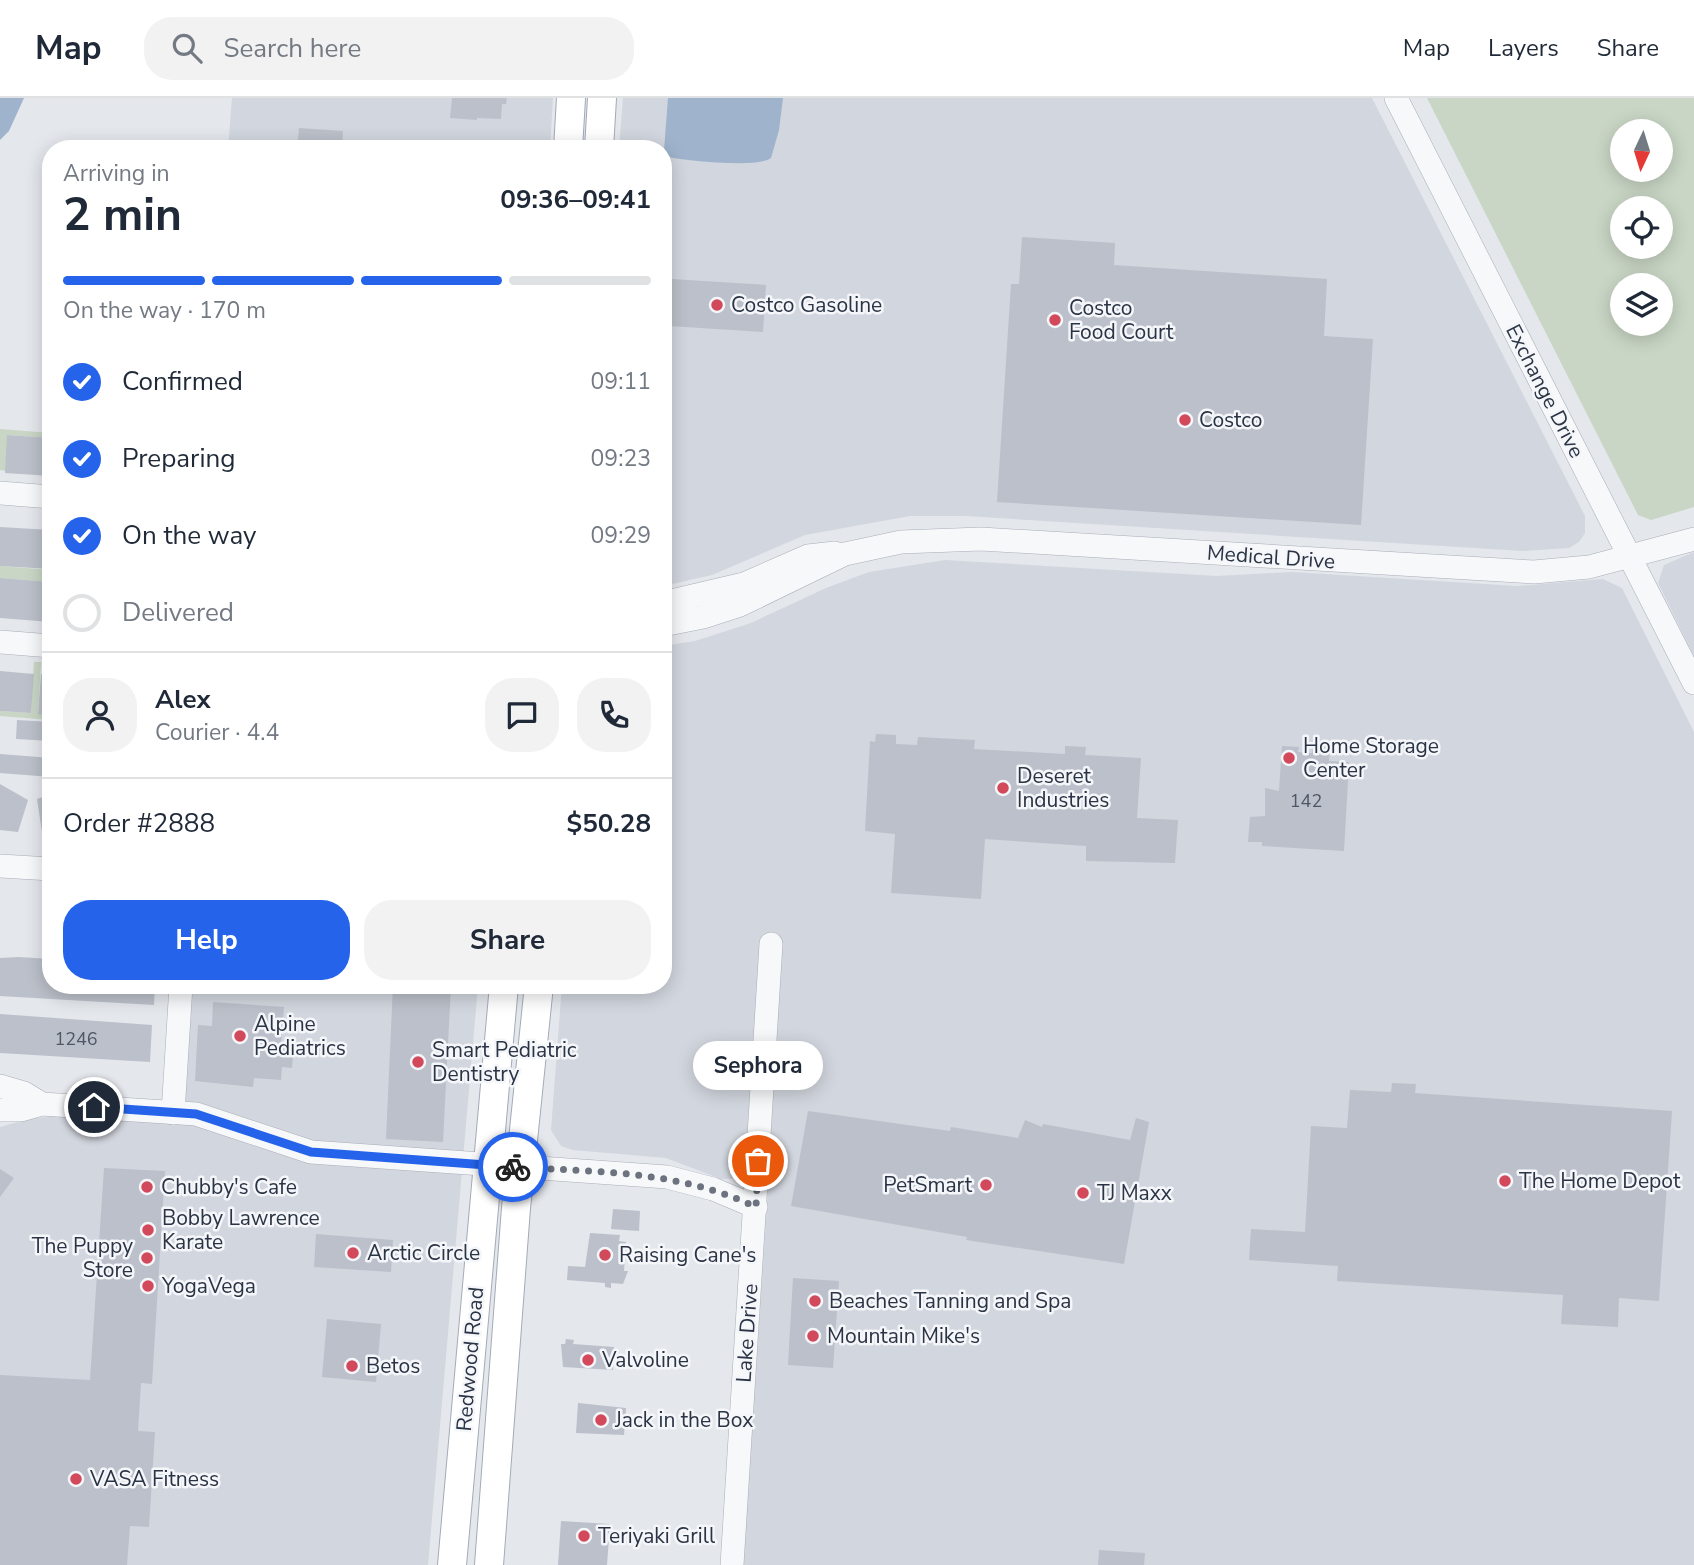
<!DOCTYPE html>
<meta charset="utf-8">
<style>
:root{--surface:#fff;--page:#f2f2f3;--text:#1f2937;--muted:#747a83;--line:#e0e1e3;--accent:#2563eb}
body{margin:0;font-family:"Nunito Sans",sans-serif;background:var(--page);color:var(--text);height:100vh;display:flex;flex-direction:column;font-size:26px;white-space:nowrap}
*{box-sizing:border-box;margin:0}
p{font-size:23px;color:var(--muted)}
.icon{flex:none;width:38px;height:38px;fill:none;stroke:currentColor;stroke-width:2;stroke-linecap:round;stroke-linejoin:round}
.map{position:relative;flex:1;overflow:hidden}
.drawer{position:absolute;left:42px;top:42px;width:630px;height:854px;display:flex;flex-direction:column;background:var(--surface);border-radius:28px;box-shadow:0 4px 18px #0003}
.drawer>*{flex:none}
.needle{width:46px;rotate:184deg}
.buttons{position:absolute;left:1610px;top:21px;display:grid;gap:14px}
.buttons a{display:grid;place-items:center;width:63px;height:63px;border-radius:50%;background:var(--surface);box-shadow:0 4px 18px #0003;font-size:35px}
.pin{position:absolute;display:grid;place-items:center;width:60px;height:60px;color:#fff;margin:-30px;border:4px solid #fff;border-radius:50%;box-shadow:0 2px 7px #0007}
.courier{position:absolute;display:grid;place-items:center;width:70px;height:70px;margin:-35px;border:5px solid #2563eb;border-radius:50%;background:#fff;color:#222;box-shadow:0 2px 9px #0007}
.bubble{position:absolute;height:49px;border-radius:24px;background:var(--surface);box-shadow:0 4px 18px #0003;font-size:23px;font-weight:700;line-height:49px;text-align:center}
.head em{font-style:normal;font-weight:700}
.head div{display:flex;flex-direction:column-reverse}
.head{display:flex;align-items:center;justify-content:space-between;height:119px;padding:0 21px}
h1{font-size:46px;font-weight:700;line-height:52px}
.bar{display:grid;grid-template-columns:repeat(4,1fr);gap:10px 7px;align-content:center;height:84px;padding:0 21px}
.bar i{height:9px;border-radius:5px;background:var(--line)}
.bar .on{background:var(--accent)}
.bar p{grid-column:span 4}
.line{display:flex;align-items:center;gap:18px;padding:0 21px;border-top:2px solid var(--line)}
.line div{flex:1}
.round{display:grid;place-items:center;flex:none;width:74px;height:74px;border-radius:28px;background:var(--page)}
ol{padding:0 21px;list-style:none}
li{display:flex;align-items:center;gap:21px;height:77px}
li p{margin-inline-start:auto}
li .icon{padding:7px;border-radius:50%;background:var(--accent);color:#fff;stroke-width:4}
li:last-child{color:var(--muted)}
li i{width:38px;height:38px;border:4px solid var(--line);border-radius:50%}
.button{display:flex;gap:14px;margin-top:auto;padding:14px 21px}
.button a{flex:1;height:80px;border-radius:28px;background:var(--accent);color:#fff;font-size:28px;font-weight:700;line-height:80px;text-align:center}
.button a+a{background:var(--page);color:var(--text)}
header{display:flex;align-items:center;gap:42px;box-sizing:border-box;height:98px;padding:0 35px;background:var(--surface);border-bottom:2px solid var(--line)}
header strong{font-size:33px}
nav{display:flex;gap:38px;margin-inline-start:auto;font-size:24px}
.search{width:490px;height:63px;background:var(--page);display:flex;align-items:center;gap:18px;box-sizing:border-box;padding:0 24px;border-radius:28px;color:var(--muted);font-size:26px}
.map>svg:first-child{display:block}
.built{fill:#d2d6de}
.green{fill:#c9d6c5;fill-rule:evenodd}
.water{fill:#9fb4cc}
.building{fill:#bbc0ca}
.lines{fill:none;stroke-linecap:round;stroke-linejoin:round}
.minor-casing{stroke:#a9aeb7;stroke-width:24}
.major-casing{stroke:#a3abb8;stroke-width:30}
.minor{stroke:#f7f8fa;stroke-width:23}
.major{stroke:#fff;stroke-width:28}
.done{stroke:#6c737f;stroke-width:7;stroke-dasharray:0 12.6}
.route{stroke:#2563eb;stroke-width:9}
.poi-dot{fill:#d1495b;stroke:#f4f6f9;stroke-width:2.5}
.labels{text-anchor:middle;stroke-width:5;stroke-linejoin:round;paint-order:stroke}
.number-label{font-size:18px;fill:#4f5766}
.poi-label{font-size:21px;fill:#2b3445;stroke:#f4f6f9;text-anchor:start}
.street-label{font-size:21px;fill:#2b3445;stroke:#f4f6f9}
</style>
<header>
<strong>Map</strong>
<div class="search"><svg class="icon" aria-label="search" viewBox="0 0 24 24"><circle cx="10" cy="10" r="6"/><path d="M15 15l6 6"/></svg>Search here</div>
<nav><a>Map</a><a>Layers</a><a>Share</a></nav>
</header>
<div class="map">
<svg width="1694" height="1467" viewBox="0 0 1694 1467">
<rect width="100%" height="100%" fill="#e4e7ec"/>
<g class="built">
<polygon points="232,0 553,0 550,51 228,51"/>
<polygon points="623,0 1372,0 1585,418 1585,435 1579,444 1569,450 1523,453 965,418 910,418 805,437 712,477 663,488 663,51 619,51"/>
<polygon points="1694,454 1694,558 1658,485 1664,467"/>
<polygon points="945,462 1217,478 1292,474 1517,488 1603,481 1622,490 1694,634 1694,1467 743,1467 769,1075 744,1073 733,1081 721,1081 666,1060 573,1052 561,1048 551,1032 562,887 663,887 663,548 695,543 751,525 826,490 869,474"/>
<polygon points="190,887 478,887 428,1467 0,1467 0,1029 29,1021 184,1001"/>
</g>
<g class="green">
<path d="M 1427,0 L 1694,0 L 1694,409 L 1651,422 L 1638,417 ZM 1661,33 L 1661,72 L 1622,72 L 1622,33 ZM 1661,110 L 1661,149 L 1622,149 L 1622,110 ZM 1622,187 L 1661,187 L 1661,226 L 1622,226 Z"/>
<polygon points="0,331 51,335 51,340 8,337 6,373 0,372"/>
<polygon points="0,468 51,472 51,484 0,480"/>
<polygon points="34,564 41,564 38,615 51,617 51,622 0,618 0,613 31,615"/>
</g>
<g class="water">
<polygon points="0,0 24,0 9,33 0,42"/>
<path d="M 668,0 L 783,0 L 779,32 L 771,60 C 758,70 687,63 668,59 L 664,52 Z"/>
</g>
<g class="building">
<polygon points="452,0 507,0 506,6 502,6 501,21 477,20 477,22 450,20"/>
<polygon points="299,30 343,33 342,51 297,51"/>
<polygon points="1022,139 1115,145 1114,167 1327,181 1324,238 1373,241 1361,427 997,404 1011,186 1019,186"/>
<polygon points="672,181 766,187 763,234 669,228"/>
<polygon points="7,337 51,340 51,378 5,375"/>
<polygon points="0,429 51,432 51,471 0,468"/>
<polygon points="0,480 51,484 51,524 0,520"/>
<polygon points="0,573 34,576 31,615 0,613"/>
<polygon points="41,576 51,577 51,617 38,616"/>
<polygon points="17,622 51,624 51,643 16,641"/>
<polygon points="876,636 896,637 896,646 917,647 918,639 975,642 974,651 1065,656 1065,648 1086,649 1085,657 1141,660 1137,720 1178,722 1175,765 1086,763 1086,748 985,741 981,801 891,795 895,736 865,733 870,643 875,644"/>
<polygon points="1282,648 1299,649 1298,654 1312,655 1313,648 1330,649 1329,663 1349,664 1344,753 1262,748 1262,744 1248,744 1250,719 1265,718 1265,690 1279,693"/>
<polygon points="0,656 51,660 51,679 0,675"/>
<polygon points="0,686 28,702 18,734 0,732"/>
<polygon points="51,696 51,733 42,734 37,701"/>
<polygon points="19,859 50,861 51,887 155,887 154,907 0,898 0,860"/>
<polygon points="393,887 451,887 443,1044 386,1041"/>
<polygon points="213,904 284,909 281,947 294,947 292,970 282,969 281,982 254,980 253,989 195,983 198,927 212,928"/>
<polygon points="0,916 152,927 150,964 0,955"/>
<polygon points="1392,985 1416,986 1415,995 1672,1013 1659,1203 1619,1200 1618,1229 1561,1226 1563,1197 1337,1183 1338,1168 1249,1162 1251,1131 1305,1134 1311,1028 1347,1030 1350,992 1391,994"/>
<polygon points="808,1013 950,1033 951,1029 1018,1040 1025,1022 1042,1029 1043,1026 1130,1042 1136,1020 1149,1024 1124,1166 966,1142 967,1139 791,1108"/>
<polygon points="104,1070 165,1073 152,1286 141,1285 138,1333 155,1334 149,1429 130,1428 127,1467 0,1467 0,1277 90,1282"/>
<polygon points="0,1071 14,1080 0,1099"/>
<polygon points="613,1111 640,1113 639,1133 611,1131"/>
<polygon points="590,1135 620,1137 619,1143 626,1144 624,1173 628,1173 623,1186 611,1185 611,1190 605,1189 605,1185 567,1182 568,1168 585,1169"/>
<polygon points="316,1136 393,1142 391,1174 314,1169"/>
<polygon points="793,1180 839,1183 833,1270 788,1267"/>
<polygon points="327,1221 381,1226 376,1284 322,1279"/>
<polygon points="566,1241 574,1242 573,1246 614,1249 613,1272 563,1269 561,1246 565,1246"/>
<polygon points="578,1305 626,1310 624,1337 576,1335"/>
<polygon points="561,1423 610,1426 607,1467 558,1467"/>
<polygon points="1099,1452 1145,1455 1144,1467 1098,1467"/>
</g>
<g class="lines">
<g class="minor-casing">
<g id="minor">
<polyline points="1396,0 1694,585"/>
<polyline points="0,395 51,399"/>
<polyline points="663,505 744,486 808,458 835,455"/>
<polyline points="663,527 703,519 740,507 845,456 901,444 981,441 1534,474 1589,469 1694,441"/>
<polyline points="0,544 51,548"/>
<polyline points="0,768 51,771"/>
<polyline points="0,988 24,995 42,1006"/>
<polyline points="0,1012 21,1012 42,1006 196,1016 311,1054 667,1079 713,1091 756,1109"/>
<polyline points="173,1015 181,887"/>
<polyline points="732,1467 771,846"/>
</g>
</g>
<g class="major-casing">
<g id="major">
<polyline points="568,51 571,0"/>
<polyline points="599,51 602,0"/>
<polyline points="452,1467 504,887"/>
<polyline points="489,1467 516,1110 539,887"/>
</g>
</g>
<use href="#minor" class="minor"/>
<use href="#major" class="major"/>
</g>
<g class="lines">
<path class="done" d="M 513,1069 C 598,1074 677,1072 756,1109 L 758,1063"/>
<polyline class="route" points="94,1009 196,1016 311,1054 513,1069"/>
</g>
<g class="poi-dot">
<circle cx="717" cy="207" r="7"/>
<circle cx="1055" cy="222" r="7"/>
<circle cx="1185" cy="322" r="7"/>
<circle cx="1289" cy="660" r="7"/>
<circle cx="1003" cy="690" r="7"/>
<circle cx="240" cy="938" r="7"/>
<circle cx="418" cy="964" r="7"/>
<circle cx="1505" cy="1083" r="7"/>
<circle cx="986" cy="1087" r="7"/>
<circle cx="147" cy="1089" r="7"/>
<circle cx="1083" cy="1095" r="7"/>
<circle cx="148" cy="1132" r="7"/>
<circle cx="353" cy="1155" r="7"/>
<circle cx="605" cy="1157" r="7"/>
<circle cx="147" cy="1160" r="7"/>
<circle cx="148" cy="1188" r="7"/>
<circle cx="815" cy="1203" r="7"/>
<circle cx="813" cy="1238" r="7"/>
<circle cx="588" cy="1262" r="7"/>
<circle cx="352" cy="1268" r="7"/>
<circle cx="601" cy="1322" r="7"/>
<circle cx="76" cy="1381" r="7"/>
<circle cx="584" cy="1438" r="7"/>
</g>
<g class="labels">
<g class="number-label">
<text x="1306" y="709">142</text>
<text x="76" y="947">1246</text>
</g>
<g class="poi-label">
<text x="731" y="214">Costco Gasoline</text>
<text x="1069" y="217">Costco<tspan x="1069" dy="24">Food Court</tspan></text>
<text x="1199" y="329">Costco</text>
<text x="1303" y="655">Home Storage<tspan x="1303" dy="24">Center</tspan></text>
<text x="1017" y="685">Deseret<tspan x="1017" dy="24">Industries</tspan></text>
<text x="254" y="933">Alpine<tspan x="254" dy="24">Pediatrics</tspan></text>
<text x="432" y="959">Smart Pediatric<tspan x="432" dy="24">Dentistry</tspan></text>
<text x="1519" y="1090">The Home Depot</text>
<text x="972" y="1094" text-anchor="end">PetSmart</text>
<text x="161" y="1096">Chubby's Cafe</text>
<text x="1097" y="1102">TJ Maxx</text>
<text x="162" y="1127">Bobby Lawrence<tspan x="162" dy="24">Karate</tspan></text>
<text x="133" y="1155" text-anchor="end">The Puppy<tspan x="133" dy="24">Store</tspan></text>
<text x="367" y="1162">Arctic Circle</text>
<text x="619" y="1164">Raising Cane's</text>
<text x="162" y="1195">YogaVega</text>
<text x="829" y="1210">Beaches Tanning and Spa</text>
<text x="827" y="1245">Mountain Mike's</text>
<text x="602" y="1269">Valvoline</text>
<text x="366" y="1275">Betos</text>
<text x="615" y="1329">Jack in the Box</text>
<text x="90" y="1388">VASA Fitness</text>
<text x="598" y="1445">Teriyaki Grill</text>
</g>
<g class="street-label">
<text transform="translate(1545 293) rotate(63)" y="7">Exchange Drive</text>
<text transform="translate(1271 459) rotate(4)" y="7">Medical Drive</text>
<text transform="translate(747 1235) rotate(-86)" y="7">Lake Drive</text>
<text transform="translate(470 1261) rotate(-85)" y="7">Redwood Road</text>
</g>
</g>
</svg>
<div class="buttons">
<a><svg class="needle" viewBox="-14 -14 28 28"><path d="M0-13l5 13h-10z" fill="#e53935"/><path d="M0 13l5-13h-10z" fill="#747a83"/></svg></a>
<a><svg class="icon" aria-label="locate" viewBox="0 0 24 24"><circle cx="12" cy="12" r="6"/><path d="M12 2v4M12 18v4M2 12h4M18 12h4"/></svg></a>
<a><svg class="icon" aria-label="layers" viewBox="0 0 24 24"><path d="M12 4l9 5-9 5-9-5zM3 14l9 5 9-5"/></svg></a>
</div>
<div class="pin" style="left:758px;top:1063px;background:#ea580c"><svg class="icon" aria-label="bag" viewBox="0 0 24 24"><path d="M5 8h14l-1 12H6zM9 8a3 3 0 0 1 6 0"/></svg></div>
<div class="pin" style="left:94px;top:1009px;background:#1f2937"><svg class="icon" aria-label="home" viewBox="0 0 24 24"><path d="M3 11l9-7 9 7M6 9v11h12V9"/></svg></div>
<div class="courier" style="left:513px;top:1069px"><svg class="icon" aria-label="bike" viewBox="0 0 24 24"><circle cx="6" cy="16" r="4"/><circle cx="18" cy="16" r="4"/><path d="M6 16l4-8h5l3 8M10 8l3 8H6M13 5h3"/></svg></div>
<div class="bubble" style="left:693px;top:943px;width:130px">Sephora</div>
<section class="drawer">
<div class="head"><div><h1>2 min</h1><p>Arriving in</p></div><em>09:36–09:41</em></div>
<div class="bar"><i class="on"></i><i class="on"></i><i class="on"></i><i></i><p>On the way · 170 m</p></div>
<ol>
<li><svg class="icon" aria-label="check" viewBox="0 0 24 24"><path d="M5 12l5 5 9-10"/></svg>Confirmed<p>09:11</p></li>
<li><svg class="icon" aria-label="check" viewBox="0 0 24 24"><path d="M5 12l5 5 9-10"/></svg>Preparing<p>09:23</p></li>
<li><svg class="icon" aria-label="check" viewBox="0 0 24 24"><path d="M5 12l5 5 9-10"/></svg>On the way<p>09:29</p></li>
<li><i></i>Delivered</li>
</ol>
<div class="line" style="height:126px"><a class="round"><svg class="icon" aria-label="person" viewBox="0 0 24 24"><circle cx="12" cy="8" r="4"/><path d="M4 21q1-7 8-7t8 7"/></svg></a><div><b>Alex</b><p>Courier · 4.4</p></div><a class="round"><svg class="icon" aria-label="chat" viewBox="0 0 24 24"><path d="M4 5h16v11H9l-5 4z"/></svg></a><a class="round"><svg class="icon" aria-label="phone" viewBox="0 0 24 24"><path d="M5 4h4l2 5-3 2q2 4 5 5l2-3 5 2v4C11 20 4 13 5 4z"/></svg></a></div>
<div class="line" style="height:91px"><div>Order #2888</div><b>$50.28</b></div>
<div class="button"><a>Help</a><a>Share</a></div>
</section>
</div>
